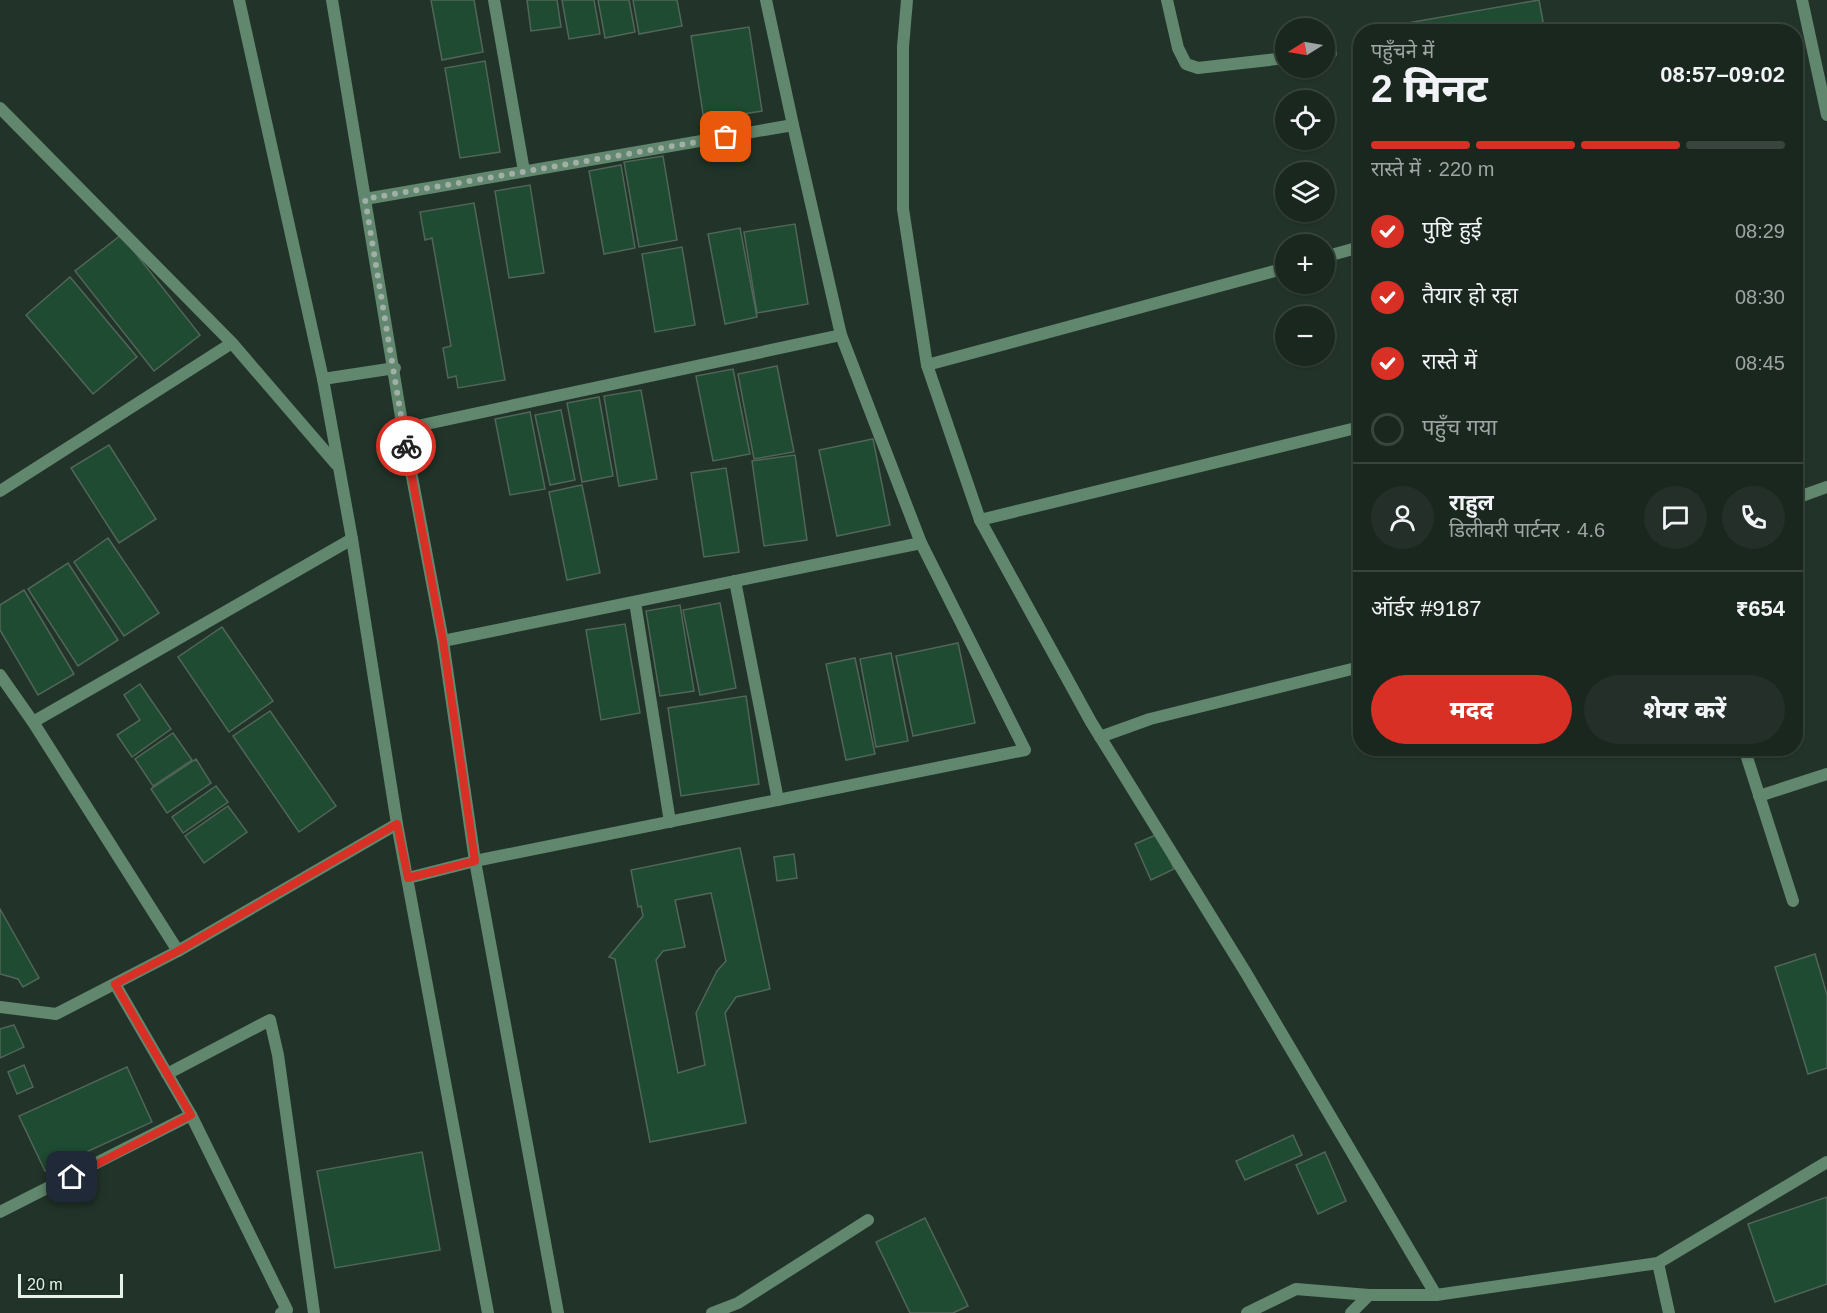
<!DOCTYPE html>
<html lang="hi">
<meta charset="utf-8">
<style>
:root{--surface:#1a271f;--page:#232f28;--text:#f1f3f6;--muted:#9fa5a4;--line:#38443d;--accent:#d93025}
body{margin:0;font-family:Arial,"Noto Sans Devanagari",sans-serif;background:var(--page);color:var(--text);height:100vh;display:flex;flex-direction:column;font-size:22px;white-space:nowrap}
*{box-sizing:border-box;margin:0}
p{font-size:20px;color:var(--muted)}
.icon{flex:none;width:33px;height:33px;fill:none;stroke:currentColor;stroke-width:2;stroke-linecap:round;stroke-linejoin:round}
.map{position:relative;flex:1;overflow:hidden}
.drawer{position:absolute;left:1353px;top:24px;width:450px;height:732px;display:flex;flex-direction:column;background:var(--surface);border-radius:24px;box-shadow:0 2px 4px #0004,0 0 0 2px var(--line)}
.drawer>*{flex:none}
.needle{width:39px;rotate:259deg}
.fabs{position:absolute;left:1275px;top:18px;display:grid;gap:12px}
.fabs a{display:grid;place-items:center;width:60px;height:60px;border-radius:50%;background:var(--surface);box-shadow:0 2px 4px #0004,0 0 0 2px var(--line);font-size:30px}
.scale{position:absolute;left:18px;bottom:15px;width:105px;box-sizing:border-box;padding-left:6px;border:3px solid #e6f1e9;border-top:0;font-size:16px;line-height:21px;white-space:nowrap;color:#e6f1e9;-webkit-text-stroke:4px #192a1f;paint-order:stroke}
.pin{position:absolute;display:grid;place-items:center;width:51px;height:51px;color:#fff;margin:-26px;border-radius:12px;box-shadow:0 3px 9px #0006}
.courier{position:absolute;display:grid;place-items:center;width:60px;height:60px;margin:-30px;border:4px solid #d93025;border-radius:50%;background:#fff;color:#222;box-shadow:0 2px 8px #0007}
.head em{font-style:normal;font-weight:800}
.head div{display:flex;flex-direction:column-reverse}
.head{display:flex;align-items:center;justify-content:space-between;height:102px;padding:0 18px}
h1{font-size:39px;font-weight:800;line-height:45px}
.bar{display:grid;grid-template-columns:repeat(4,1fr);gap:9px 6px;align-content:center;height:72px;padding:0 18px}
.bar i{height:8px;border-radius:4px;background:var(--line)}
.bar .active{background:var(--accent)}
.bar p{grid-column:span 4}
.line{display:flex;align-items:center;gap:15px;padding:0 18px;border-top:2px solid var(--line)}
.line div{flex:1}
.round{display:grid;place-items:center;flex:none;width:63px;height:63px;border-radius:32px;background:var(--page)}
ol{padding:0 18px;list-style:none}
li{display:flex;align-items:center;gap:18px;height:66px}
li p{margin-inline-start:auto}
li .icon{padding:6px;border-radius:50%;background:var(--accent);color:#fff;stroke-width:4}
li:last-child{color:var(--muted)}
li i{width:33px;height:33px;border:3px solid var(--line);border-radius:50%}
.cta{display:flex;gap:12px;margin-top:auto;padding:12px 18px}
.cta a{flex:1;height:69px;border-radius:36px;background:var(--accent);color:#fff;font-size:24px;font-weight:800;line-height:69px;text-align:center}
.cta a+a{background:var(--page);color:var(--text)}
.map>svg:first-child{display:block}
.building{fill:#1e4b31;stroke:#516558;stroke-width:1.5;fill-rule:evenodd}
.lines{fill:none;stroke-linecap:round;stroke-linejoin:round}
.service{stroke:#61876e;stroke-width:12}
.minor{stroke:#61876e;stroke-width:12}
.tertiary{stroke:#61876e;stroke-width:12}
.done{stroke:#a1afa6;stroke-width:6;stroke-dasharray:0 10.8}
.route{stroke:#d93025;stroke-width:8}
</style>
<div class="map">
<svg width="1827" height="1313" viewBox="0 0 1827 1313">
<rect width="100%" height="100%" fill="#223429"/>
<g class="building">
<polygon points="431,0 474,0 483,52 442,60"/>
<polygon points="527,0 557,0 561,27 531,31"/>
<polygon points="562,0 594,0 600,34 569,39"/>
<polygon points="598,0 629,0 635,32 605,38"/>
<polygon points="633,0 677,0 682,26 639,34"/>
<polygon points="1539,0 1545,32 1374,32 1373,29"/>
<polygon points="749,27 762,111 704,120 691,36"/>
<polygon points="485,61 500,152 460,158 445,68"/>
<polygon points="663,156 677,240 639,247 624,162"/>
<polygon points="621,165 635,248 604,254 589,171"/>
<polygon points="530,185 544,273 509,278 495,191"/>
<polygon points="474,203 505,380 458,388 456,376 448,378 443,348 451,346 432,238 425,240 420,212"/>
<polygon points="795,224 808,304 757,313 744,232"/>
<polygon points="740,228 757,317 725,324 708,234"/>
<polygon points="121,235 200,335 154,371 75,271"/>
<polygon points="682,247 695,325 655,332 642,254"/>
<polygon points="70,277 137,357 93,394 26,315"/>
<polygon points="777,366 794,452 754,459 738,374"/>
<polygon points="733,369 750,454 713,461 696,376"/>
<polygon points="641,390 657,479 619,486 604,396"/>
<polygon points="599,397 613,476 582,482 567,403"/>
<polygon points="561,410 575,480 550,485 535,415"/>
<polygon points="530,412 545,489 510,495 495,419"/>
<polygon points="873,439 890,525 837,536 819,450"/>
<polygon points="109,445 156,519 119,543 71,468"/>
<polygon points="795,455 807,540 764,546 752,461"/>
<polygon points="726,468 739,552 704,557 691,473"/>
<polygon points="582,485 600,573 567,580 549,492"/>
<polygon points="108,538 159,613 124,636 74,562"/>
<polygon points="68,563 118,640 78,666 28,589"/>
<polygon points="24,590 74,674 38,695 0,630 0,605"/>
<polygon points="720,603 736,688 700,695 683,610"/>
<polygon points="680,605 694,691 660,696 646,611"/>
<polygon points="625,624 640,713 601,720 586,630"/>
<polygon points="222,627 273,701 229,732 178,657"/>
<polygon points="958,643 975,723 913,736 896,656"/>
<polygon points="891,653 908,741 876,747 860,659"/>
<polygon points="855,658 875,754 846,760 826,664"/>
<polygon points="140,684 171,729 132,757 117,735 140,720 124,695"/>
<polygon points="746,696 759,784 681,796 668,708"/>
<polygon points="270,711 336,806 299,832 233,736"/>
<polygon points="173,733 192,760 153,786 135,759"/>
<polygon points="196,759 211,783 167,813 151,789"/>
<polygon points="216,786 228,802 183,833 172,817"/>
<polygon points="228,806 247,832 204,863 185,836"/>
<polygon points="1158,834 1174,869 1151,880 1135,844"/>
<path d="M 740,848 L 770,989 L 736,997 L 725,1013 L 746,1123 L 650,1142 L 615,959 L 609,957 L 643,916 L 641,906 L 638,907 L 631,870 ZM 711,893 L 726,961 L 717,971 L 696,1013 L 705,1065 L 678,1073 L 656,960 L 663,951 L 685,947 L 675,900 Z"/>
<polygon points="794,854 797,878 777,881 774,857"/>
<polygon points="0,909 39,978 23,987 18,979 0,974"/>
<polygon points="1815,954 1827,995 1827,1068 1808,1074 1775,967"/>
<polygon points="14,1025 24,1047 0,1058 0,1029"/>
<polygon points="24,1065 33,1087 17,1094 8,1072"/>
<polygon points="127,1067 152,1122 45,1171 19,1116"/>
<polygon points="1293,1135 1302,1155 1245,1180 1236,1161"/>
<polygon points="422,1152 440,1250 335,1268 317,1171"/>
<polygon points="1325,1152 1346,1201 1318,1214 1296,1165"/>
<polygon points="1827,1197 1827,1284 1775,1302 1748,1224"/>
<polygon points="925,1218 968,1306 953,1313 910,1313 876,1242"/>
</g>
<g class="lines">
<g class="service">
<polyline points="1167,0 1178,48 1186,64 1198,68 1286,58"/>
<polyline points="1324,54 1331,53"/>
<polyline points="712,1313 738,1303 868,1220"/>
</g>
<g class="minor">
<polyline points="239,0 323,379 352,539 397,824 488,1313"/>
<polyline points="332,0 403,429 443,641 475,861 558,1313"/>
<polyline points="494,0 524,171"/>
<polyline points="766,0 793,125"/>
<polyline points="907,0 903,47 903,209 927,365 1286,268"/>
<polyline points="1802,0 1827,115"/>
<polyline points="0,108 232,343 336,464"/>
<polyline points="365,199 793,125 841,335 403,429"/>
<polyline points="1324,257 1360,247"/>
<polyline points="841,335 921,543"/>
<polyline points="927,365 980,520 1360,427"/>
<polyline points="323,379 395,368"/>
<polyline points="0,491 232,343"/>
<polyline points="1796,498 1827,487"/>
<polyline points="980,520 1091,722 1246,973 1436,1295"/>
<polyline points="735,581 778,800"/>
<polyline points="635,602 670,822"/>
<polyline points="0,675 33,722 178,951 397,824"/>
<polyline points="33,722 352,539"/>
<polyline points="1100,737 1150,719 1360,667"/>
<polyline points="1744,748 1793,901"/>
<polyline points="1759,796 1827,774"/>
<polyline points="408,878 475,861 1025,750 921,543 443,641"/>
<polyline points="0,1007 56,1014 178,951"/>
<polyline points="167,1074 270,1020 278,1055 314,1313"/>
<polyline points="191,1115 287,1310 281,1313"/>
<polyline points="0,1212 191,1115 115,984"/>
<polyline points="1658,1263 1669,1313"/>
</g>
<g class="tertiary">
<polyline points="1247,1313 1296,1289 1369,1295 1436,1295 1658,1263 1827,1162"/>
<polyline points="1351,1313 1369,1295"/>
</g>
</g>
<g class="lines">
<polyline class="done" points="406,446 365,199 726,137"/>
<polyline class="route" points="72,1177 191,1115 115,984 178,951 397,824 408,878 475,861 443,641 406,446"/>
</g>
</svg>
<div class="fabs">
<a><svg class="needle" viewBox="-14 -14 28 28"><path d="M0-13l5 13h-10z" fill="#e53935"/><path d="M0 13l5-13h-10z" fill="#9fa5a4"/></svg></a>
<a><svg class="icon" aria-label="locate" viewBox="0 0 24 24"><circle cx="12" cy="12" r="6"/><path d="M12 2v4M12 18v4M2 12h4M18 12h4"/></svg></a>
<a><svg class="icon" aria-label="layers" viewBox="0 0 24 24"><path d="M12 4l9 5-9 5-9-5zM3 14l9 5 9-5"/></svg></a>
<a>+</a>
<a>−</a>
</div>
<div class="scale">20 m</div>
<div class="pin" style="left:726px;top:137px;background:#ea580c"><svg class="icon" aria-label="bag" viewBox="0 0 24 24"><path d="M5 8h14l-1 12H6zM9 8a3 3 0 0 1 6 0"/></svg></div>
<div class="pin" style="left:72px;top:1177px;background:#1f2937"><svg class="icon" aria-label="home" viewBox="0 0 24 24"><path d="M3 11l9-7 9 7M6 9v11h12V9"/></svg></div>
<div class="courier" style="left:406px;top:446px"><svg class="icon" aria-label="bike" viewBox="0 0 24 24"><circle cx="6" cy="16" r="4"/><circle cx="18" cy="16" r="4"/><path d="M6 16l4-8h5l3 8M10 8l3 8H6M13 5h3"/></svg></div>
<section class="drawer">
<div class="head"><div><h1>2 मिनट</h1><p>पहुँचने में</p></div><em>08:57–09:02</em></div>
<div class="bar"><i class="active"></i><i class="active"></i><i class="active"></i><i></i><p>रास्ते में · 220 m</p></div>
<ol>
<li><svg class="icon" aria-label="check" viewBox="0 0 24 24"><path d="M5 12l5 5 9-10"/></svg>पुष्टि हुई<p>08:29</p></li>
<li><svg class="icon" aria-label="check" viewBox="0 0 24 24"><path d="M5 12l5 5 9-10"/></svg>तैयार हो रहा<p>08:30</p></li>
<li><svg class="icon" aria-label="check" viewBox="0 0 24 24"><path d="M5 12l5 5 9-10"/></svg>रास्ते में<p>08:45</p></li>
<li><i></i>पहुँच गया</li>
</ol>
<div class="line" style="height:108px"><a class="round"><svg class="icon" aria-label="person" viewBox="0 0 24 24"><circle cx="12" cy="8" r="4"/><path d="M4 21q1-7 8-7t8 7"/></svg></a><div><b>राहुल</b><p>डिलीवरी पार्टनर · 4.6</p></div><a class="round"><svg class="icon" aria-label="chat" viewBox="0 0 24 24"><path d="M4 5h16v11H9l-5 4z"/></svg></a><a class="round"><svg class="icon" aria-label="phone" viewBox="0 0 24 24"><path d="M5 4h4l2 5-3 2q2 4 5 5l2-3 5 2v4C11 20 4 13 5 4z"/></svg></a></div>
<div class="line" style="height:78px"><div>ऑर्डर #9187</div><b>₹654</b></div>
<div class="cta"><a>मदद</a><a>शेयर करें</a></div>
</section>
</div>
